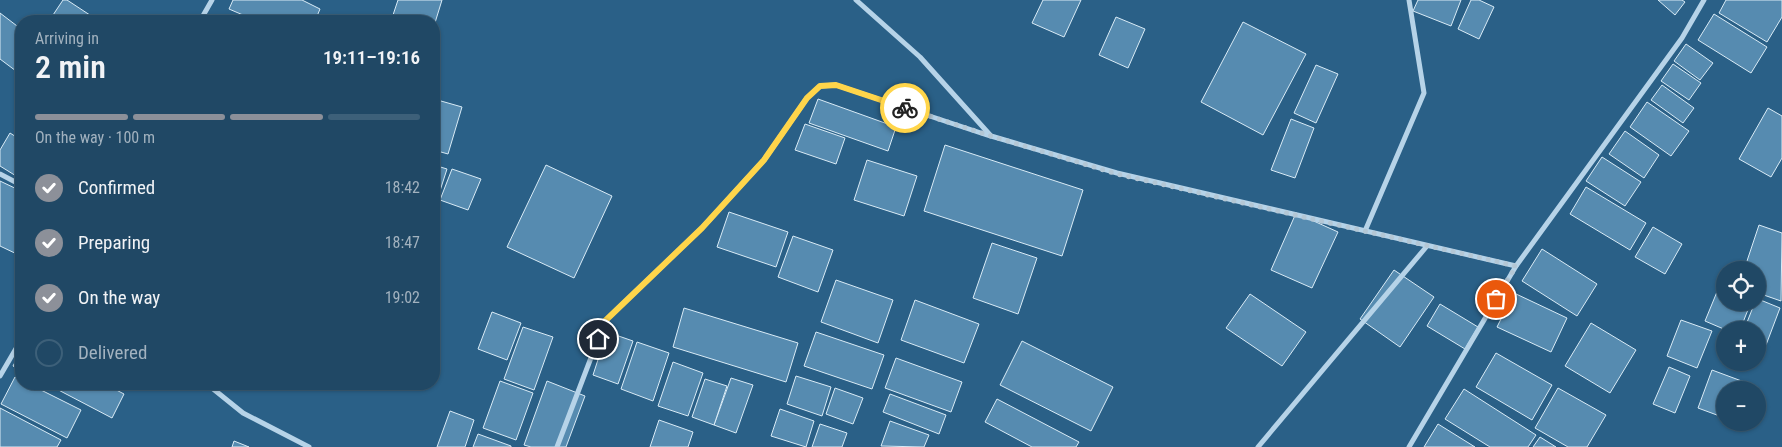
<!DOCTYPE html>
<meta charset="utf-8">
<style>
:root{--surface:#204865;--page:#2d526e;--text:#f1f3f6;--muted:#a2b2bf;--line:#3d6079;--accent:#8c9099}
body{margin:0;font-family:"Roboto Condensed",sans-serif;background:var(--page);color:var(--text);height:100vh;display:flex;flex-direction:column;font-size:19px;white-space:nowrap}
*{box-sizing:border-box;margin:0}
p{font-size:16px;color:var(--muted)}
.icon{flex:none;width:28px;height:28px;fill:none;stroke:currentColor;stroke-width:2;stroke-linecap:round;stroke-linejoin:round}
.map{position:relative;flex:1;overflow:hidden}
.sheet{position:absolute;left:15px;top:15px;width:425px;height:375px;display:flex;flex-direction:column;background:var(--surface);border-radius:20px;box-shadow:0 1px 4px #0004,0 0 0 1px var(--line)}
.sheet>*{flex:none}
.buttons{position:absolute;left:1716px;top:261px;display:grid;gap:10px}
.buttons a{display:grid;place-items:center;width:50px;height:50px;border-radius:50%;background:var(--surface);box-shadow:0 1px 4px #0004,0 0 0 1px var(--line);font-size:25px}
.pin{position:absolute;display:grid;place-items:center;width:42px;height:42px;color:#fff;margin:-21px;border:2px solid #fff;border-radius:50%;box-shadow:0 1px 5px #0007}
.courier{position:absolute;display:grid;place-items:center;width:50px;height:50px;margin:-25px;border:4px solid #ffd54a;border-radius:50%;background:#fff;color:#222;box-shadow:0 1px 6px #0007}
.headline em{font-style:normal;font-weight:600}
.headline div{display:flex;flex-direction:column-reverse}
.headline{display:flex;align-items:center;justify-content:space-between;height:85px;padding:0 20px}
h1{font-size:32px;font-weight:600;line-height:38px}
.bar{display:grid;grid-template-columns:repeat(4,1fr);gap:8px 5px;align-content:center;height:60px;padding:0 20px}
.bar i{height:6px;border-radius:4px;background:var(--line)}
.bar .current{background:var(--accent)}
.bar p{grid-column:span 4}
ol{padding:0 20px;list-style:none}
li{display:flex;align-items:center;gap:15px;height:55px}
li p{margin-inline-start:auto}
li .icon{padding:5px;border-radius:50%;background:var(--accent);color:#fff;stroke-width:4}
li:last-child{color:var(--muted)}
li i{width:28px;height:28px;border:2px solid var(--line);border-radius:50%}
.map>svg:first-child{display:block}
.building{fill:#568bb0;stroke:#d9ebf6}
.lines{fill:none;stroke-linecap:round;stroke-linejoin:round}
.street{stroke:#b6d3e8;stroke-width:5}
.done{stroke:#b4c7d5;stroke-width:5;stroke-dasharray:0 9}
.route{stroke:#ffd54a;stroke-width:6}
</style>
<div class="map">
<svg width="1782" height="447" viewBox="0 0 1782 447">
<rect width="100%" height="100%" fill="#2a6087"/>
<g class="building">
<polygon points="63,0 67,0 99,21 49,21"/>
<polygon points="233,0 302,0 320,9 315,21 257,21 229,9"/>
<polygon points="398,0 442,0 434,26 434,21 391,21"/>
<polygon points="1043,0 1081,0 1064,37 1032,23"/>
<polygon points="1418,0 1461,0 1451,26 1413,11"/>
<polygon points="1471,0 1479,0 1494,7 1479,39 1458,29"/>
<polygon points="1658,0 1682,0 1685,2 1675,15"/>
<polygon points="1726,0 1782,0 1782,17 1767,42 1719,13"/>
<polygon points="0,13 21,29 21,63 16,71 0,59"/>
<polygon points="1714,14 1767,47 1751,73 1698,40"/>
<polygon points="1116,17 1145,29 1128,68 1099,55"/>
<polygon points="1243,22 1306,54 1263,135 1201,102"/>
<polygon points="1686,44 1713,63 1700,80 1674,61"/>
<polygon points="1673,64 1701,83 1689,100 1661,81"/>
<polygon points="1316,65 1338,74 1316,123 1294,113"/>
<polygon points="1662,85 1694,108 1683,123 1651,100"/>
<polygon points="434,99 462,107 448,154 434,150"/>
<polygon points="818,99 896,127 888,151 809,123"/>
<polygon points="1647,102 1689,131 1671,156 1630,127"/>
<polygon points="1768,108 1782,116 1782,158 1771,177 1739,159"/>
<polygon points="1291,119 1314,128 1295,178 1271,170"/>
<polygon points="805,124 845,138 836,164 795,150"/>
<polygon points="1625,131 1659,155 1644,178 1609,154"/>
<polygon points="10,133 21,140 21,179 0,166 0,150"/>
<polygon points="945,145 1083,190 1062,256 924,211"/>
<polygon points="1602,157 1641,182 1625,206 1586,181"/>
<polygon points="867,160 917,176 904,216 854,200"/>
<polygon points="434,165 447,169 438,197 434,195"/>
<polygon points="546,165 612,196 574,278 507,247"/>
<polygon points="452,169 481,179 468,210 440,200"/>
<polygon points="0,181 21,191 21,256 0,246"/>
<polygon points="1586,187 1646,223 1630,250 1570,214"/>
<polygon points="729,212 788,232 776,267 717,247"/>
<polygon points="1296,213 1338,232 1312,288 1271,270"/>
<polygon points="1759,225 1782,233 1781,301 1758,293 1758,270 1744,270"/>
<polygon points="1653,227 1682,244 1665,274 1635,257"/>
<polygon points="793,236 833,250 818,292 778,277"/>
<polygon points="992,243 1037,258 1018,314 973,298"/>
<polygon points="1542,249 1597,284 1577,316 1522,281"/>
<polygon points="1394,270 1434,297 1400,347 1360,319"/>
<polygon points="836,280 893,300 878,343 821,322"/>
<polygon points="1719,287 1725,290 1725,302 1751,302 1740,330 1726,330 1705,321"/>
<polygon points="1514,293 1567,318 1551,352 1497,327"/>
<polygon points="1250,294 1306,332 1282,366 1226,328"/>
<polygon points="1758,299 1780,308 1766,345 1758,342 1758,330 1744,330 1755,302 1758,302"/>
<polygon points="915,300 979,324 964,363 901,340"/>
<polygon points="1440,304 1478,327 1465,349 1427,326"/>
<polygon points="684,308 798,343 786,382 673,347"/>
<polygon points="492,312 521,323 507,360 478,349"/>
<polygon points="1681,320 1712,331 1697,368 1667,356"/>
<polygon points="1591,323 1636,350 1610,393 1565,366"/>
<polygon points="523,327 553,337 534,390 504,379"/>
<polygon points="607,332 633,341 618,384 593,375"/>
<polygon points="816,332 884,355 872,389 804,366"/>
<polygon points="1022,341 1113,387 1091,431 1000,385"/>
<polygon points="637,342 669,353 653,401 621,389"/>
<polygon points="21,351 21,371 13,366"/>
<polygon points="1496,353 1552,385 1532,420 1476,387"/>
<polygon points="896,358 962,382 951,412 885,388"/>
<polygon points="673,362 703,373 688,416 658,406"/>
<polygon points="1669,367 1690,376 1675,413 1653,404"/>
<polygon points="1712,370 1747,383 1745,390 1725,390 1725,418 1698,408"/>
<polygon points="796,376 831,387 822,416 787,404"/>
<polygon points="15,377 21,380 21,384 29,384 81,410 67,438 1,404"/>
<polygon points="731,378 753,385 736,433 714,425"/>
<polygon points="705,379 727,386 714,425 692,417"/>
<polygon points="500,381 533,393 516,440 483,428"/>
<polygon points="547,381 585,396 566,447 531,447 524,445"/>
<polygon points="47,384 105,384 124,394 112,418"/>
<polygon points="119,384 135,384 131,390"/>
<polygon points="835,388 863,398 853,424 826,414"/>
<polygon points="1558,388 1606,415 1587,447 1568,447 1535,428"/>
<polygon points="1464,389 1536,435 1528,447 1490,447 1445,419"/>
<polygon points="890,394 946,415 939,434 883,412"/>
<polygon points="997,399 1079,442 1076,447 1032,447 985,422"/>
<polygon points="0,408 61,440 57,447 0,447"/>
<polygon points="780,409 814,421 806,447 771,436"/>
<polygon points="450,411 474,420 465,447 437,447"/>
<polygon points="659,420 693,432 688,447 650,447"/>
<polygon points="890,421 929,435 924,447 881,446"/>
<polygon points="820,424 847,433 842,447 812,447"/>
<polygon points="1438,424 1475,447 1424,447"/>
<polygon points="478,434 511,446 511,447 473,447"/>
<polygon points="1540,437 1556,447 1533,447"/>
<polygon points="234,441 249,447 232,447"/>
</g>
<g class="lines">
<g class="street">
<polyline points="856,0 920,57 991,136 1117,173 1516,266"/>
<polyline points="200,21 212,0"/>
<polyline points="0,174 21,185"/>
<polyline points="1365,231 1424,93 1409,0"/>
<polyline points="0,376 21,340"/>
<polyline points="210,384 212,388 243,413 309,447"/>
<polyline points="557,447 605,321 702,228 764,160 807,98 820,86 836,85 990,136"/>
<polyline points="1258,447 1427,246"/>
<polyline points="1409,447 1516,266 1682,38 1704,0"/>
</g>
</g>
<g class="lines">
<polyline class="done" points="905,108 991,136 1117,174 1516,266 1496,299"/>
<polyline class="route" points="598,339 605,321 702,228 764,160 807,98 820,86 836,85 905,108"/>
</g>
</svg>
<div class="buttons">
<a><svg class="icon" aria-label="locate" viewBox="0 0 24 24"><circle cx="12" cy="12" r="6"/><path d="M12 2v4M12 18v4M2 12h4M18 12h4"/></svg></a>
<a>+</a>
<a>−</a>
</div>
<div class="pin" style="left:1496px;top:299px;background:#ea580c"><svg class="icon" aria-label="bag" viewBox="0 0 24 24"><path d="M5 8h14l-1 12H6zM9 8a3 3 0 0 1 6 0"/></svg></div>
<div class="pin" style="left:598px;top:339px;background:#1f2937"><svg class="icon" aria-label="home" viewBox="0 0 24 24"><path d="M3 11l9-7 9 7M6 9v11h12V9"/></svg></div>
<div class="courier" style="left:905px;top:108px"><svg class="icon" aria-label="bike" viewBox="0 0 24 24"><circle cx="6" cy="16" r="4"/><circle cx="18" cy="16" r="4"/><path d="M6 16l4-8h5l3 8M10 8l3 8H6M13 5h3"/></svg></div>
<section class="sheet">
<div class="headline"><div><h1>2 min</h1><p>Arriving in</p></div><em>19:11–19:16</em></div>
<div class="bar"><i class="current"></i><i class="current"></i><i class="current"></i><i></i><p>On the way · 100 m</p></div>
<ol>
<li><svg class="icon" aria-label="check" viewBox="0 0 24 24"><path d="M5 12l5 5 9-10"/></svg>Confirmed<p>18:42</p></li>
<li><svg class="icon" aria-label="check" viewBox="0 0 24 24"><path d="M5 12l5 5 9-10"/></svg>Preparing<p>18:47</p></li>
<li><svg class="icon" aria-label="check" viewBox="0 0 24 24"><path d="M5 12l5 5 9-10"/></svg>On the way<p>19:02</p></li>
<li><i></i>Delivered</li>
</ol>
</section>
</div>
